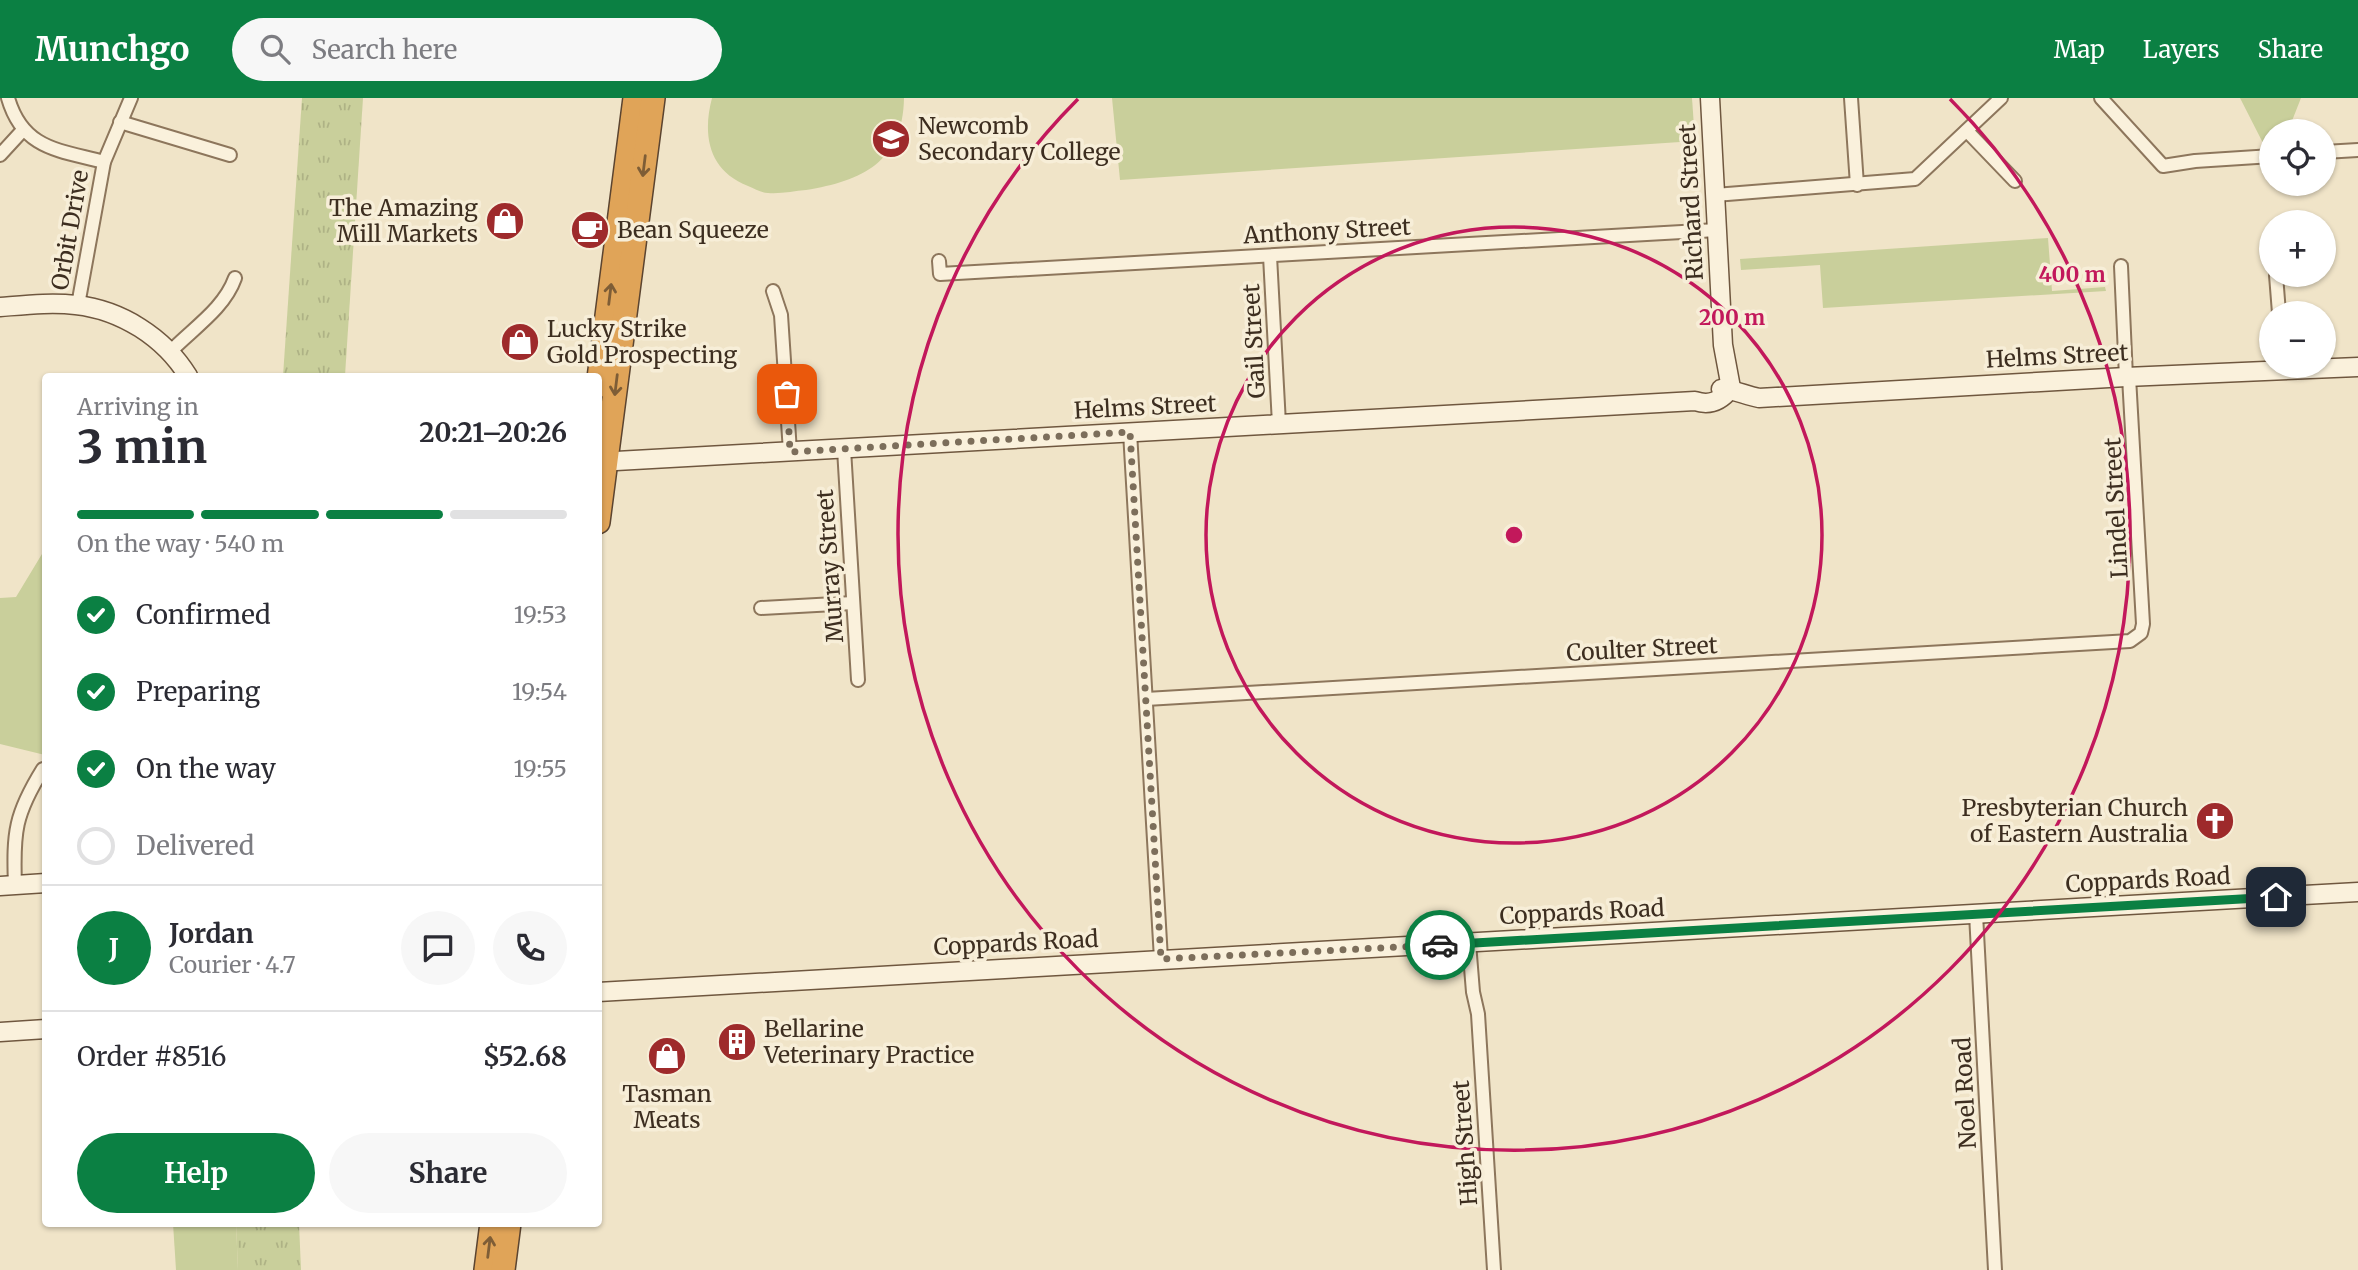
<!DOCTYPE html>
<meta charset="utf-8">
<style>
:root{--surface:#fff;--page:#f7f7f7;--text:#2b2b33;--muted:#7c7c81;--line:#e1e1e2;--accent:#0b8043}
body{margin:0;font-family:Merriweather,serif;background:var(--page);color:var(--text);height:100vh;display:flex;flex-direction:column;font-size:26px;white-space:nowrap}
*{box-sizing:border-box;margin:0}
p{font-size:23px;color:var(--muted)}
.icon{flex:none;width:38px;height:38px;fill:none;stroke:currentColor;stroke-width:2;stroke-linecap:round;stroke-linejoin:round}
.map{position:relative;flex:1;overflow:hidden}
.drawer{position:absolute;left:42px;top:275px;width:560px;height:854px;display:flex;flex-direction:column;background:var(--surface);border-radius:7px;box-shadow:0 2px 5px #0004}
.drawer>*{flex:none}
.tools{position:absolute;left:2259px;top:21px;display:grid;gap:14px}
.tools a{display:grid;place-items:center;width:77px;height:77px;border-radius:50%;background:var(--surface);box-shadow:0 2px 5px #0004;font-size:35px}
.pin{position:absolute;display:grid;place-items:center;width:60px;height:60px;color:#fff;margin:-30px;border-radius:14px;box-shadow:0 4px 10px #0006}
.courier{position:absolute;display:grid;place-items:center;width:70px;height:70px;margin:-35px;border:5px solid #0b8043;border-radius:50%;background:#fff;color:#222;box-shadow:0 2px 9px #0007}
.headline em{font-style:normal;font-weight:700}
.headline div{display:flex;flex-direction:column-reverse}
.headline{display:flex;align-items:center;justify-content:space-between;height:119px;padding:0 35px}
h1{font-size:46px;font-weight:700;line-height:52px}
.bar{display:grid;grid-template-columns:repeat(4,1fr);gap:10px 7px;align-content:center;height:84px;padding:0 35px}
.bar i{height:9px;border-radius:5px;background:var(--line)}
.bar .active{background:var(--accent)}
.bar p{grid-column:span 4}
.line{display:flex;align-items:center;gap:18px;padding:0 35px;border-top:2px solid var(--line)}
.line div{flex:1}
.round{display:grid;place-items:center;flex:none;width:74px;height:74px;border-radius:37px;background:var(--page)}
ol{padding:0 35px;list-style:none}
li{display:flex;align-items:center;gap:21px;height:77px}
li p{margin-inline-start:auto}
li .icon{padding:7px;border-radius:50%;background:var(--accent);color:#fff;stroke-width:4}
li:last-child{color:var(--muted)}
li i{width:38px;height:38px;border:4px solid var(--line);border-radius:50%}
.cta{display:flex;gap:14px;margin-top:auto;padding:14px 35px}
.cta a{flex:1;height:80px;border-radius:42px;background:var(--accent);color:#fff;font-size:28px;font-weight:700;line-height:80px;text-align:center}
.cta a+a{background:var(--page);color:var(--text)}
header{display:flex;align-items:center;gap:42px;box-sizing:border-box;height:98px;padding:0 35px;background:var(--accent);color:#fff}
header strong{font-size:33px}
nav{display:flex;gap:38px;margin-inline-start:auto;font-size:24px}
.search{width:490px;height:63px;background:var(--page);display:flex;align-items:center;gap:18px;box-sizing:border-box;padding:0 24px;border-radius:38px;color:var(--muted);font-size:26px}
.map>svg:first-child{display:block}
.grass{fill:url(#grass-tufts)}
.green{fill:#c9cf9b}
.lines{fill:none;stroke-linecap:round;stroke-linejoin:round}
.street-casing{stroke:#8d765c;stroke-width:16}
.secondary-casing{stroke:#6f573f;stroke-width:21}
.highway-casing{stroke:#5b4430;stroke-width:26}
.street{stroke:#faf1dc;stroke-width:12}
.secondary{stroke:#faf1dc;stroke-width:18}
.highway{stroke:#e0a458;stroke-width:23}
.oneway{stroke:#7e5d36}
.done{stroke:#7c6e5b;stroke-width:7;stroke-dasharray:0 12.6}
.route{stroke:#0b8043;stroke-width:9}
.ring{fill:none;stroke:#c2185b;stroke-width:3.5}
.labels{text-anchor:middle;stroke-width:7;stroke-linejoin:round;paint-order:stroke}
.poi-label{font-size:23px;fill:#3d2e20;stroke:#f7eed8;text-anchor:start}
.street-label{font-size:23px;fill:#3d2e20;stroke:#f7eed8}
.centre{fill:#c2185b;stroke:#f7eed8;stroke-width:3.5}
.ring-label{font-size:21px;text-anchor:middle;font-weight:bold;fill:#c2185b;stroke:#f7eed8;stroke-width:7;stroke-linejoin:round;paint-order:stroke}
</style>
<header>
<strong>Munchgo</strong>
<div class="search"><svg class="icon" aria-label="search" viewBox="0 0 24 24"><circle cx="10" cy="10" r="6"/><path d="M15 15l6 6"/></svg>Search here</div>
<nav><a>Map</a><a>Layers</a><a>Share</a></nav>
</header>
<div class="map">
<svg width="2358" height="1172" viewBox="0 0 2358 1172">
<defs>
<pattern id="grass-tufts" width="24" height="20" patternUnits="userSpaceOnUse" patternTransform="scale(1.75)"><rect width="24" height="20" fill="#c9cf9b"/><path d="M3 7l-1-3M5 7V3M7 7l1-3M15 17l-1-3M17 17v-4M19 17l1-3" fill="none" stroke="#aeb285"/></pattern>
</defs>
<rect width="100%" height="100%" fill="#f0e4c8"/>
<g class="grass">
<polygon points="302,0 363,0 345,278 283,278"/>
<polygon points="236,1125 299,1125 301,1172 238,1172"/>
</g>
<g class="green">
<path d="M 712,0 L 904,0 C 903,64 862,83 806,92 C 794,93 781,96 768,95 C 762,95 755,91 748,88 C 709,73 702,38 712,0 Z"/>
<polygon points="1112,0 1692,0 1695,43 1120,82"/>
<polygon points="2240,0 2301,0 2288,33 2272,33 2271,46 2264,47"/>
<polygon points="2048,140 2052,193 2105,189 2106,193 1823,210 1820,167 1741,172 1740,161"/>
<polygon points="45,451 46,657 45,657 0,646 0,500 16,499"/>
<polygon points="173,1125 236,1125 238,1172 176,1172"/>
</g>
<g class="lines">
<g class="street-casing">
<g id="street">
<path d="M 8,0 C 23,52 60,52 104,64"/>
<polyline points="1851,0 1857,87"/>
<polyline points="2101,0 2163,68 2195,63 2272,58"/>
<polyline points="120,24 230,57"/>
<polyline points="1967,33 2015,83"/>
<polyline points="2324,54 2358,52"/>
<polyline points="0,57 23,32"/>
<polyline points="1715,97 1915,81 2001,0"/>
<polyline points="1270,158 1279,326"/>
<polyline points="939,163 940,176 1717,132"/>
<polyline points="2121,168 2126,279"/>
<polyline points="2276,177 2279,215"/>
<polyline points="773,193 781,217 790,354"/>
<polyline points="78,207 104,64 131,0"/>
<path d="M 170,254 C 192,231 224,211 235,180"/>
<polyline points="1130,334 1161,861"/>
<polyline points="844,351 858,582"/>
<polyline points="761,510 853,505"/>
<polyline points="1146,601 2130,543 2141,535 2143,526 2129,279"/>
<path d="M 15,787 C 13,734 15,716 43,671"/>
<polyline points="1976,816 1995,1172"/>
<polyline points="1469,845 1473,894 1478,916 1494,1172"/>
</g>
</g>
<g class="secondary-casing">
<g id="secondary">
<polyline points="1710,0 1723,247 1731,290"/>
<path d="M 0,209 C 25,207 51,204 76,207 C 121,212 164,239 188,278"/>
<path d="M 1721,291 C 1730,290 1747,298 1759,300 L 2126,279 L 2358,269"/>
<path d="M 598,364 L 1695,303 C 1710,308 1721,303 1731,290"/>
<polyline points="0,788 46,785"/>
<polyline points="598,894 2358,794"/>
<polyline points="0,934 46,931"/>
</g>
</g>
<g class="highway-casing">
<g id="highway">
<polyline points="598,288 635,0"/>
<polyline points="598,424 653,0"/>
<polyline points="486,1172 492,1125"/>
<polyline points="503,1172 509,1125"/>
</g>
</g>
<use href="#street" class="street"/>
<use href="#secondary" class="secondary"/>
<use href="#highway" class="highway"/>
</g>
<defs><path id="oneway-shaft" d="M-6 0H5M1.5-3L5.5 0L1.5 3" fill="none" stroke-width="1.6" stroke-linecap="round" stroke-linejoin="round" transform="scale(1.75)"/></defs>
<g class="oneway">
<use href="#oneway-shaft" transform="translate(644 68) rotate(97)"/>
<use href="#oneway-shaft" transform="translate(610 196) rotate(-83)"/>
<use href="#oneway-shaft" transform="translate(616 287) rotate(97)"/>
<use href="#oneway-shaft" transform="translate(489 1149) rotate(-83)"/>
</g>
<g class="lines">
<polyline class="done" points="787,296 790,354 1130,334 1161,861 1440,847"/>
<polyline class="route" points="1440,847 2276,799"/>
</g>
<g class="ring">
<circle cx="1514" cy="437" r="308"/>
<path d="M1950 1A616 616 0 1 1 1078 1"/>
</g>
<defs>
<g id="school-disc" transform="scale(2.0125)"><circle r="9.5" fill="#9e2a2b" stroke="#f7eed8"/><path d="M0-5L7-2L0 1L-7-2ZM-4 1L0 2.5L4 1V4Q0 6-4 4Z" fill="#fff"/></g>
<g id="shop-disc" transform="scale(2.0125)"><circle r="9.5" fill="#9e2a2b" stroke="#f7eed8"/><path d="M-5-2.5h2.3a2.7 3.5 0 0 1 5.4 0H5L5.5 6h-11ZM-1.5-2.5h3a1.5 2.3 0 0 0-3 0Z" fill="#fff"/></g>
<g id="cafe-disc" transform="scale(2.0125)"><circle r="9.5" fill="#9e2a2b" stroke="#f7eed8"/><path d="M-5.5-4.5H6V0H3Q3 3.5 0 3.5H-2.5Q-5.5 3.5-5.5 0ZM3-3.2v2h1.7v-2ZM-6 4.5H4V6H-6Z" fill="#fff"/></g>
<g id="church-disc" transform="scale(2.0125)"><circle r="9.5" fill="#9e2a2b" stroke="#f7eed8"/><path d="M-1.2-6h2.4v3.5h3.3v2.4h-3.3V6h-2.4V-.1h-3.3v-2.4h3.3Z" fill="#fff"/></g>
<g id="building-disc" transform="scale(2.0125)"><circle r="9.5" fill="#9e2a2b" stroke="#f7eed8"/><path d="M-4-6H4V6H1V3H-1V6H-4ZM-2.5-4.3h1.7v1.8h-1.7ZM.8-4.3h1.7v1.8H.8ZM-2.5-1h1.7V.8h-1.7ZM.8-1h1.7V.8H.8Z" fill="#fff"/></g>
</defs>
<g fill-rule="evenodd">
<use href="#school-disc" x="891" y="41"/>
<use href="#shop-disc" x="505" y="123"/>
<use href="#cafe-disc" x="590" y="132"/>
<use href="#shop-disc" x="520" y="244"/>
<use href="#church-disc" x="2215" y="723"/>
<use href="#building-disc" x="737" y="944"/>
<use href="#shop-disc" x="667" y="958"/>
</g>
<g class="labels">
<g class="poi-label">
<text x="918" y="36">Newcomb<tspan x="918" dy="26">Secondary College</tspan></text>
<text x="478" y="118" text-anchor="end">The Amazing<tspan x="478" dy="26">Mill Markets</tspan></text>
<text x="617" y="140">Bean Squeeze</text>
<text x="547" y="239">Lucky Strike<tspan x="547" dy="26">Gold Prospecting</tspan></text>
<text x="2188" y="718" text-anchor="end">Presbyterian Church<tspan x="2188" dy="26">of Eastern Australia</tspan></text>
<text x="764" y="939">Bellarine<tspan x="764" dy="26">Veterinary Practice</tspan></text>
<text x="667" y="1004" text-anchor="middle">Tasman<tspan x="667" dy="26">Meats</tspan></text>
</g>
<g class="street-label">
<text transform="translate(1691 104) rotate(-93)" y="8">Richard Street</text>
<text transform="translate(70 132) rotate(-80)" y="8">Orbit Drive</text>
<text transform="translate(1327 133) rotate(-3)" y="8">Anthony Street</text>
<text transform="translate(1254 243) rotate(-93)" y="8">Gail Street</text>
<text transform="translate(2057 258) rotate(-3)" y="8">Helms Street</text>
<text transform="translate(1145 309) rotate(-3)" y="8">Helms Street</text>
<text transform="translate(2116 410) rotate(-93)" y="8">Lindel Street</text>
<text transform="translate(830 468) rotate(-94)" y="8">Murray Street</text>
<text transform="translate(1642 551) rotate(-3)" y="8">Coulter Street</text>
<text transform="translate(2148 782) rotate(-3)" y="8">Coppards Road</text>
<text transform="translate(1582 814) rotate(-3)" y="8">Coppards Road</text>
<text transform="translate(1016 845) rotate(-3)" y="8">Coppards Road</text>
<text transform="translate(1965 995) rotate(-93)" y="8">Noel Road</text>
<text transform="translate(1465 1045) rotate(-94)" y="8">High Street</text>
</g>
</g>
<circle cx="1514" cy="437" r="10" class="centre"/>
<g class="ring-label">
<text x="2072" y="184">400 m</text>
<text x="1732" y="227">200 m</text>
</g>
</svg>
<div class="tools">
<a><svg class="icon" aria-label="locate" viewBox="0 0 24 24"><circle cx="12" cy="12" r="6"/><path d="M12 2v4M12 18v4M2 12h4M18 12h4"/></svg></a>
<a>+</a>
<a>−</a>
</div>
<div class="pin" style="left:787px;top:296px;background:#ea580c"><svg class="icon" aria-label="bag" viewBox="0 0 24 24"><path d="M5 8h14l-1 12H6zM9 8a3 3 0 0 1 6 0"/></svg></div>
<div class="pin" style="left:2276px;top:799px;background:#1f2937"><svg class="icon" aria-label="home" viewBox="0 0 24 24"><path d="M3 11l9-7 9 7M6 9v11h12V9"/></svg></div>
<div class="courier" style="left:1440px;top:847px"><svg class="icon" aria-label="car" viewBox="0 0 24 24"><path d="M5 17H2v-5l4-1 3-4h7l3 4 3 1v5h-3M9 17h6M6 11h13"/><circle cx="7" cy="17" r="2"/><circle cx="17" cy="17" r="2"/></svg></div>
<section class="drawer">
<div class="headline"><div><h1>3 min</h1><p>Arriving in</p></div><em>20:21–20:26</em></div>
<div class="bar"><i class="active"></i><i class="active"></i><i class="active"></i><i></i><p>On the way · 540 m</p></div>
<ol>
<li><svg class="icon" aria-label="check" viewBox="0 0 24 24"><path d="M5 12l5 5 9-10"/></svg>Confirmed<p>19:53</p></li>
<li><svg class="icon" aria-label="check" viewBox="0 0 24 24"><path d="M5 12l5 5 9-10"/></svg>Preparing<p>19:54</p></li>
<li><svg class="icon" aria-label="check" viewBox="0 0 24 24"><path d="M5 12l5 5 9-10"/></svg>On the way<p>19:55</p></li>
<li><i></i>Delivered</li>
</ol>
<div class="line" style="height:126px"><b class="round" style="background:var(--accent);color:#fff">J</b><div><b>Jordan</b><p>Courier · 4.7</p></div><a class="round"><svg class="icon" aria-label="chat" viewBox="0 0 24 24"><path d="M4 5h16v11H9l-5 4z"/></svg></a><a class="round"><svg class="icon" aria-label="phone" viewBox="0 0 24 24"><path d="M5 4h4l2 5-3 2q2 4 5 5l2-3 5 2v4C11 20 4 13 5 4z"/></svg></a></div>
<div class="line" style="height:91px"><div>Order #8516</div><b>$52.68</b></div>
<div class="cta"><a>Help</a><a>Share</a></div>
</section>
</div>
